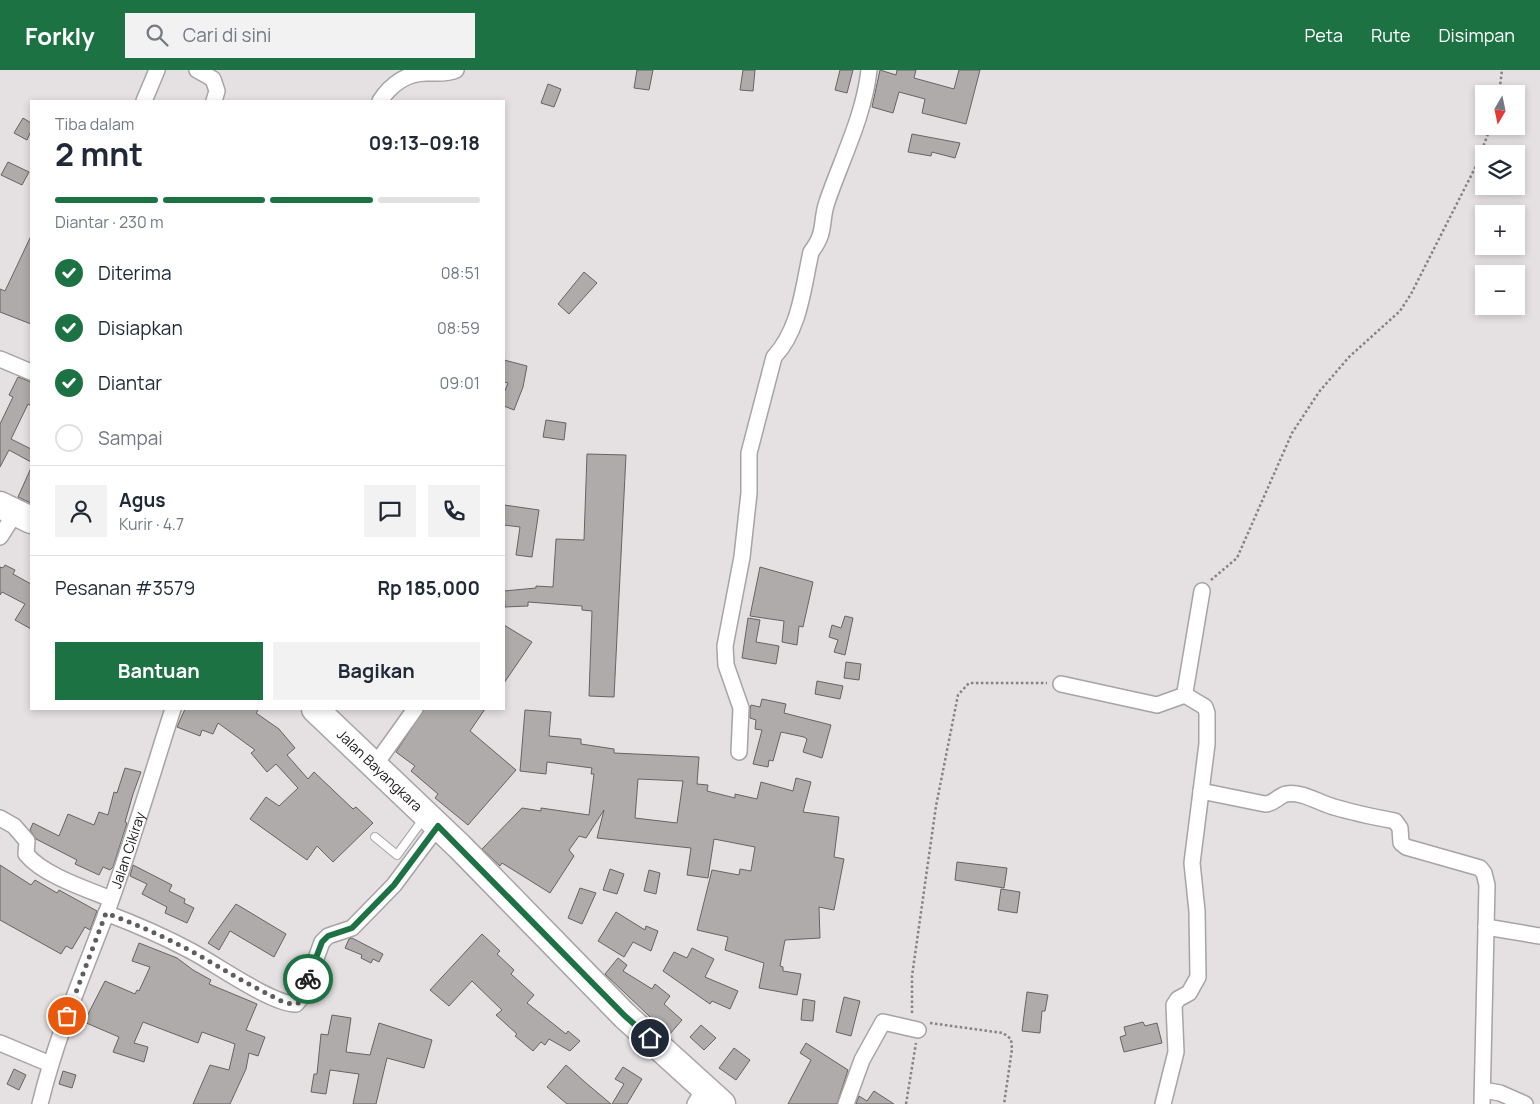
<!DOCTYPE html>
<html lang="id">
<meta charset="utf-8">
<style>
:root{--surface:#fff;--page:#f2f2f3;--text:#1f2937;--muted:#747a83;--line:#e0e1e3;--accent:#1d7244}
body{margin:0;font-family:Manrope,sans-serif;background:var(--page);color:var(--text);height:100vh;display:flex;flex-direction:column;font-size:19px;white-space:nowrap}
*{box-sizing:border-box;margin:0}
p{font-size:16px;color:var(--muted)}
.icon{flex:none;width:28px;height:28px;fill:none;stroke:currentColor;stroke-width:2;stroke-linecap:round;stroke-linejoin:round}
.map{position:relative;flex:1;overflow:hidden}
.panel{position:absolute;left:30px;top:30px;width:475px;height:610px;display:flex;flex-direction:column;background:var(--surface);border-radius:0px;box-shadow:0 2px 8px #0003}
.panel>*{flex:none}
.needle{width:32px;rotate:189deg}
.controls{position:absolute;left:1475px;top:15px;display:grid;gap:10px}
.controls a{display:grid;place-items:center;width:50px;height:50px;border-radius:0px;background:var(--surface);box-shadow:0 2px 8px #0003;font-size:25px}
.pin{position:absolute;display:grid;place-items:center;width:42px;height:42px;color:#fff;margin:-21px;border:2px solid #fff;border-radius:50%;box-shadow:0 1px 5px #0007}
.courier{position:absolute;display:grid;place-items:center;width:50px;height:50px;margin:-25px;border:4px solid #1d7244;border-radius:50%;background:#fff;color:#222;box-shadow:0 1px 6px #0007}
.head em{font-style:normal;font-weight:700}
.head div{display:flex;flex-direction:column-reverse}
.head{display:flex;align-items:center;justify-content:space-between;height:85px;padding:0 25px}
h1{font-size:32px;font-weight:700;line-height:38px}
.bar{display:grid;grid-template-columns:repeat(4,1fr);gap:8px 5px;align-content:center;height:60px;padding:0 25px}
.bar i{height:6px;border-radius:4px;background:var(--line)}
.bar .selected{background:var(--accent)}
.bar p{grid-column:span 4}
.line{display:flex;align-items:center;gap:12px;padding:0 25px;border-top:1px solid var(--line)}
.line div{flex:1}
.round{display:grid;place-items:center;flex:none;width:52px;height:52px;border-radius:0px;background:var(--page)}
ol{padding:0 25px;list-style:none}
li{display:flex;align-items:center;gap:15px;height:55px}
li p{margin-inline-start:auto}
li .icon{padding:5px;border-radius:50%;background:var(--accent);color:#fff;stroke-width:4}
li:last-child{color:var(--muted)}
li i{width:28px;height:28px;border:2px solid var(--line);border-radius:50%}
.primary-button{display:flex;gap:10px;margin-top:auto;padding:10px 25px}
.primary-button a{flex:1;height:58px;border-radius:0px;background:var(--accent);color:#fff;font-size:20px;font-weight:700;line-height:58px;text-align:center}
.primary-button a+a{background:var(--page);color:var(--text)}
header{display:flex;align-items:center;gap:30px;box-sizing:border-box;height:70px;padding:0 25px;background:var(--accent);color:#fff}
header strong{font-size:24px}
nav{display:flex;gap:28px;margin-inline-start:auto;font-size:18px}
.search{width:350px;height:45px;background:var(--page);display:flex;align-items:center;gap:12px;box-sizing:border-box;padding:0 18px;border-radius:0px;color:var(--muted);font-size:19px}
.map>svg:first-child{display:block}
.building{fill:#afabab;stroke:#676364;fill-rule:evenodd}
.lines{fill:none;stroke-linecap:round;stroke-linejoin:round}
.service-casing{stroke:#a8a3a4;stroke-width:10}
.minor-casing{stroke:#a8a3a4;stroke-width:18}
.trunk-casing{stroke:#a8a3a4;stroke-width:29}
.path{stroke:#858283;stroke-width:2.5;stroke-dasharray:2.5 2.5;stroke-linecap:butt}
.service{stroke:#fff;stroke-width:8}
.minor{stroke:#fff;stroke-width:15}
.trunk{stroke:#fff;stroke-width:26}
.done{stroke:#605d5e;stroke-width:5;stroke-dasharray:0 9}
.route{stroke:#1d7244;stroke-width:6}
.labels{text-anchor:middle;stroke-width:4;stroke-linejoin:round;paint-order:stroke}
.street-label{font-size:14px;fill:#191718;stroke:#f2edee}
</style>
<header>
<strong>Forkly</strong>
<div class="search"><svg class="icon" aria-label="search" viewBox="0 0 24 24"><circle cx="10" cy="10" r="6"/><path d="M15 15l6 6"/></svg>Cari di sini</div>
<nav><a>Peta</a><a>Rute</a><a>Disimpan</a></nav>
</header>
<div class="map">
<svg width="1540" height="1034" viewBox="0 0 1540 1034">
<rect width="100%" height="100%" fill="#e5e0e1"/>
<g class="building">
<polygon points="637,0 653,0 649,20 634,18"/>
<polygon points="743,0 755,0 753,21 740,20"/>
<polygon points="840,0 853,0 847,23 835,20"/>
<polygon points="880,0 896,5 897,0 916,0 914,8 954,19 959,0 980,0 966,54 922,43 925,29 899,22 893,43 872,37"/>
<polygon points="548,14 561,19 554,37 541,33"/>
<polygon points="23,48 31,53 31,61 27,70 14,63"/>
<polygon points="912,64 960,73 955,88 932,82 931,86 908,82"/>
<polygon points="8,92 29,102 22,115 1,105"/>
<polygon points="31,166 31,254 0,242 0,219 5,221"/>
<polygon points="584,202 597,213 569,244 558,234"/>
<polygon points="504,290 527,296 523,317 514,340 504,336 504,323 508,313 504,312"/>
<polygon points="18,307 31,312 31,336 28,334 11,369 31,379 31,392 9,380 0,397 0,354 13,327 9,325"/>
<polygon points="546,350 566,353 564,370 543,367"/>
<polygon points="587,384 626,385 614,627 589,626 592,541 582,540 582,536 528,532 528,536 505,537 504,521 536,518 536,516 553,517 556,469 584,470"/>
<polygon points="31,398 31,433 18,427"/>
<polygon points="504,435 539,440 532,487 516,485 520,457 504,455"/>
<polygon points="5,495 15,500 13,504 31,514 31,559 15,550 25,534 2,522 0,525 0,497 3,498"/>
<polygon points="760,497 813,512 803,557 799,556 797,575 782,572 784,551 750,546"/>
<polygon points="845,546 853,548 845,585 834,582 838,570 829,567 832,555 841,558"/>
<polygon points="748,548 760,550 756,572 779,576 776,594 742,588"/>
<polygon points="504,555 532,572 504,613"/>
<polygon points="846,592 861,594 859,610 844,608"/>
<polygon points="817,611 843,616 840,629 815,624"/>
<polygon points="762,629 786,634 784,643 831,655 822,688 803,682 807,669 804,667 781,662 773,691 769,690 768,697 753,694 762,660 755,659 756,650 750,648 750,639 751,635 760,637"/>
<polygon points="185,639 259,639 256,643 279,659 295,678 287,685 308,709 314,702 353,739 356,737 373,753 333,792 317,776 307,790 250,749 266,727 279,736 298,718 276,694 267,702 251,683 255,680 218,653 213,664 202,660 200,666 177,657"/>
<polygon points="424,639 485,639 470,661 516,700 468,755 435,728 438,724 411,701 415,696 396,682"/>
<path d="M 525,640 L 551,642 L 549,666 L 581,669 L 581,674 L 614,679 L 614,683 L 699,687 L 697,714 L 708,715 L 707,721 L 735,728 L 735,724 L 757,729 L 761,712 L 793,721 L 796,708 L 811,712 L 803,742 L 839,747 L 834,787 L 844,789 L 834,840 L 819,837 L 820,868 L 785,870 L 780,896 L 783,897 L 783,901 L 801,904 L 797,925 L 759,918 L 764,893 L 725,880 L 728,867 L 697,860 L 712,800 L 739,805 L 740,799 L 751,801 L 755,777 L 714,769 L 708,808 L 687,805 L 691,778 L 597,768 L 604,740 L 586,768 L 579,766 L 569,780 L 574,786 L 550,823 L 502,793 L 500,796 L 482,779 L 522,738 L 541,741 L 541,738 L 589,745 L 594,704 L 591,704 L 592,698 L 547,692 L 546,704 L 520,701 ZM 638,709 L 683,711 L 677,753 L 635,748 Z"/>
<polygon points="125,698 141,702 133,724 125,752 127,753 113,797 110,800 103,797 99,805 75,794 77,790 36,769 30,760 33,753 59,766 68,744 94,755 99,742 108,745 114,722 117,723"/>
<polygon points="957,792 1007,798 1004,818 955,810"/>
<polygon points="0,795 31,815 35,810 57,823 59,820 97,841 90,860 85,857 72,879 66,876 61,884 0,850"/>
<polygon points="133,795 172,815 169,821 185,829 184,833 194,838 187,853 165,843 167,837 142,824 147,814 130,806"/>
<polygon points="610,799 624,804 617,824 603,820"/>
<polygon points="649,800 660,803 656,824 644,821"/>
<polygon points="580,818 596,823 582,854 568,848"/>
<polygon points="1001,819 1020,822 1017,843 998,840"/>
<polygon points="236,834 286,864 274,887 230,861 219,880 208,873"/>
<polygon points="616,842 645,860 646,856 658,861 651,881 633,872 624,887 598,871"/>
<polygon points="482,864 500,881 497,884 514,900 511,904 534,925 527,933 566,964 568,961 580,971 570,981 549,969 545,975 541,972 533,981 515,966 517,964 496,945 502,940 472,911 449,936 430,920"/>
<polygon points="352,868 383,884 379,892 373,889 371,893 361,888 362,885 345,878 349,869"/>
<polygon points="139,873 177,888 193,900 211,910 209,914 257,934 246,960 265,967 258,986 249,983 246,999 230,1034 193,1034 210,995 229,1000 235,974 202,962 198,973 143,952 134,973 148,977 144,992 113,982 119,967 84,952 105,911 135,924 137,920 139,921 150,897 132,891"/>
<polygon points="692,878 714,889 705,907 738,921 730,939 712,931 710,934 663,901 674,882 687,888"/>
<polygon points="618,888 627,895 623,901 652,919 655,914 670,926 664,934 682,950 669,965 605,904"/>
<polygon points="322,899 331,902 323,928 313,925"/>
<polygon points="1027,922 1048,925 1045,941 1042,941 1040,963 1022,961"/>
<polygon points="844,927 860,931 851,966 836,962"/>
<polygon points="803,929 815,931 813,951 801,950"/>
<polygon points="332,945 351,948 346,982 370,985 379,953 432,970 424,998 387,988 376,1034 353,1034 359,1004 330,1000 326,1024 311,1022 314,1004 317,1004 321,964 328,965"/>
<polygon points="1143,952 1145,956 1157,953 1162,973 1124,982 1120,967 1126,965 1124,957"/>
<polygon points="701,955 716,968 704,980 690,967"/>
<polygon points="806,973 848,1000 837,1034 788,1034 811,990 800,983"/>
<polygon points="734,978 750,990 736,1010 719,998"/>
<polygon points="566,995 586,1013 611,1034 567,1034 547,1017"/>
<polygon points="623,997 642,1009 627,1034 612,1034 624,1014 615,1009"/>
<polygon points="14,999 26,1005 19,1020 7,1014"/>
<polygon points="63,1001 76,1005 72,1018 59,1014"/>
<polygon points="874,1021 894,1034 856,1034 859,1026 867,1031"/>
</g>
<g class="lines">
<g class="service-casing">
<polyline id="service" points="375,767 397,785 424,748"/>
</g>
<g class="minor-casing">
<g id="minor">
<polyline points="197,0 213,9 217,21 214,31"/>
<polyline points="144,31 157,0"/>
<path d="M 380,31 C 391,14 408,2 429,3 C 438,3 448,4 456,0"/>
<polyline points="0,289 31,302"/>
<polyline points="0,467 16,442"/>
<polyline points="1061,614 1157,635 1185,625"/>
<path d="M 739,682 L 741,638 L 726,595 L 725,576 L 742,487 L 749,423 L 749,383 L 774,287 C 800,259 803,218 811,182 C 827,161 820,152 827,132 C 842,88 864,46 869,0"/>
<polyline points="375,695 415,639"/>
<path d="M 1201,721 L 1265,734 C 1274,734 1278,726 1286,724 C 1302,721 1319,733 1334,737 C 1354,743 1374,747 1395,751 L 1400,758 L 1401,773 L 1406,777 L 1480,798 L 1484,803 L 1487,815 L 1482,1034"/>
<path d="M 0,748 L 14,756 L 27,771 L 26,784 C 43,805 86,819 111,829"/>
<path d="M 106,843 C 135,854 163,866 191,881 C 214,893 273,935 296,934 L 302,927 L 322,872 L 328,866 L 352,858 L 394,815 L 438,756"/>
<polyline points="1486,857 1540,866"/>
<polyline points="0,973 50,994"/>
<polyline points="1483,1020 1500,1023 1525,1034"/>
<path id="s1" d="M 40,1034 C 56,968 82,907 106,844 C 131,777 151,707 173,639"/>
<polyline points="695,1034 705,1017"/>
<polyline points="846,1034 862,990 883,952 918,960"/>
<polyline points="1163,1034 1176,982 1174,935 1178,929 1189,923 1198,907 1197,841 1192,793 1207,674 1207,643 1205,637 1185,625 1185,622 1202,521"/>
</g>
</g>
<g class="trunk-casing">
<g id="trunk">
<polyline points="0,435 31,450"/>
<path id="s2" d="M 315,639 L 460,777 L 625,946 L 722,1034"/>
</g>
</g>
<g class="path">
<polyline points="1499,24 1502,0"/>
<polyline points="1211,510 1237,488 1292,363 1319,322 1349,287 1400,241 1411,224 1475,98 1491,56"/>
<polyline points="912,943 912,906 936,736 958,625 969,613 1047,613"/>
<polyline points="930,953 1003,963 1011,969 1012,979 1004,1034"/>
<polyline points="906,1034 916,973"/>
</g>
<use href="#service" class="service"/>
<use href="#minor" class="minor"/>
<use href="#trunk" class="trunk"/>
</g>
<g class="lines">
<path class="done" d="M 67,946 L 106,843 C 135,854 163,866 191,881 C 217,895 241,911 268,924 C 276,928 290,938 300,932 L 308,909"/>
<polyline class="route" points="308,909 322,872 328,866 352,858 394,815 438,756 625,946 650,968"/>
</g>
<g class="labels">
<g class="street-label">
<text dy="5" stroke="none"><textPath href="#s2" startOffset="89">Jalan Bayangkara</textPath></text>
<text dy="5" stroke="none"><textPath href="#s1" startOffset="269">Jalan Cikiray</textPath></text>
</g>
</g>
</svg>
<div class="controls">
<a><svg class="needle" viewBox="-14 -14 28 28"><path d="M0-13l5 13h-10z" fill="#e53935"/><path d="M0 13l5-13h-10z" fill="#747a83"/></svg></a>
<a><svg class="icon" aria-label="layers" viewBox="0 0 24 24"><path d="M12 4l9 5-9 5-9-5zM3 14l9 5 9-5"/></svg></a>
<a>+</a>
<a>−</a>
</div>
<div class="pin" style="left:67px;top:946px;background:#ea580c"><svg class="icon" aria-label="bag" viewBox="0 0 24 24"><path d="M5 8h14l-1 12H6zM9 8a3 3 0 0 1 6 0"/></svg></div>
<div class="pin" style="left:650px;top:968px;background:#1f2937"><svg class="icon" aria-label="home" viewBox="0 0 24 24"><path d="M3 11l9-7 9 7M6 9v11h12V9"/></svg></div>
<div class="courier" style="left:308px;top:909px"><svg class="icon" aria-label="bike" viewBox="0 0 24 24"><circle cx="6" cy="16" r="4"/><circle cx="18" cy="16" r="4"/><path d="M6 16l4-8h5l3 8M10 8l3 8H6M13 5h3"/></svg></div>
<section class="panel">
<div class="head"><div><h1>2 mnt</h1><p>Tiba dalam</p></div><em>09:13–09:18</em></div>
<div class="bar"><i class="selected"></i><i class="selected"></i><i class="selected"></i><i></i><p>Diantar · 230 m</p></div>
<ol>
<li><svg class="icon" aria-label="check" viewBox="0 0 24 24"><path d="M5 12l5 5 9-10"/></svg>Diterima<p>08:51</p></li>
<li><svg class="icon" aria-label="check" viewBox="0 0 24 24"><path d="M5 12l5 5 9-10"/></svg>Disiapkan<p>08:59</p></li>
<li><svg class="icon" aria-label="check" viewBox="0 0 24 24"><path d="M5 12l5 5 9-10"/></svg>Diantar<p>09:01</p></li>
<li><i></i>Sampai</li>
</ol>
<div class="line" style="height:90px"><a class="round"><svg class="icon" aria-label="person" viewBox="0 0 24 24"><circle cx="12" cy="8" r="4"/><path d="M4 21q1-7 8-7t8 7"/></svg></a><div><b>Agus</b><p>Kurir · 4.7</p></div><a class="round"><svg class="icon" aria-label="chat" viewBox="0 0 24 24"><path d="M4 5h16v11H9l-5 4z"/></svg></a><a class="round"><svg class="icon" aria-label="phone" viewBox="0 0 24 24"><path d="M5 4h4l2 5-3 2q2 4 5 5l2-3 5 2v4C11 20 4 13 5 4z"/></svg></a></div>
<div class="line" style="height:65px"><div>Pesanan #3579</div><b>Rp 185,000</b></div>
<div class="primary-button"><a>Bantuan</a><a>Bagikan</a></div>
</section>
</div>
